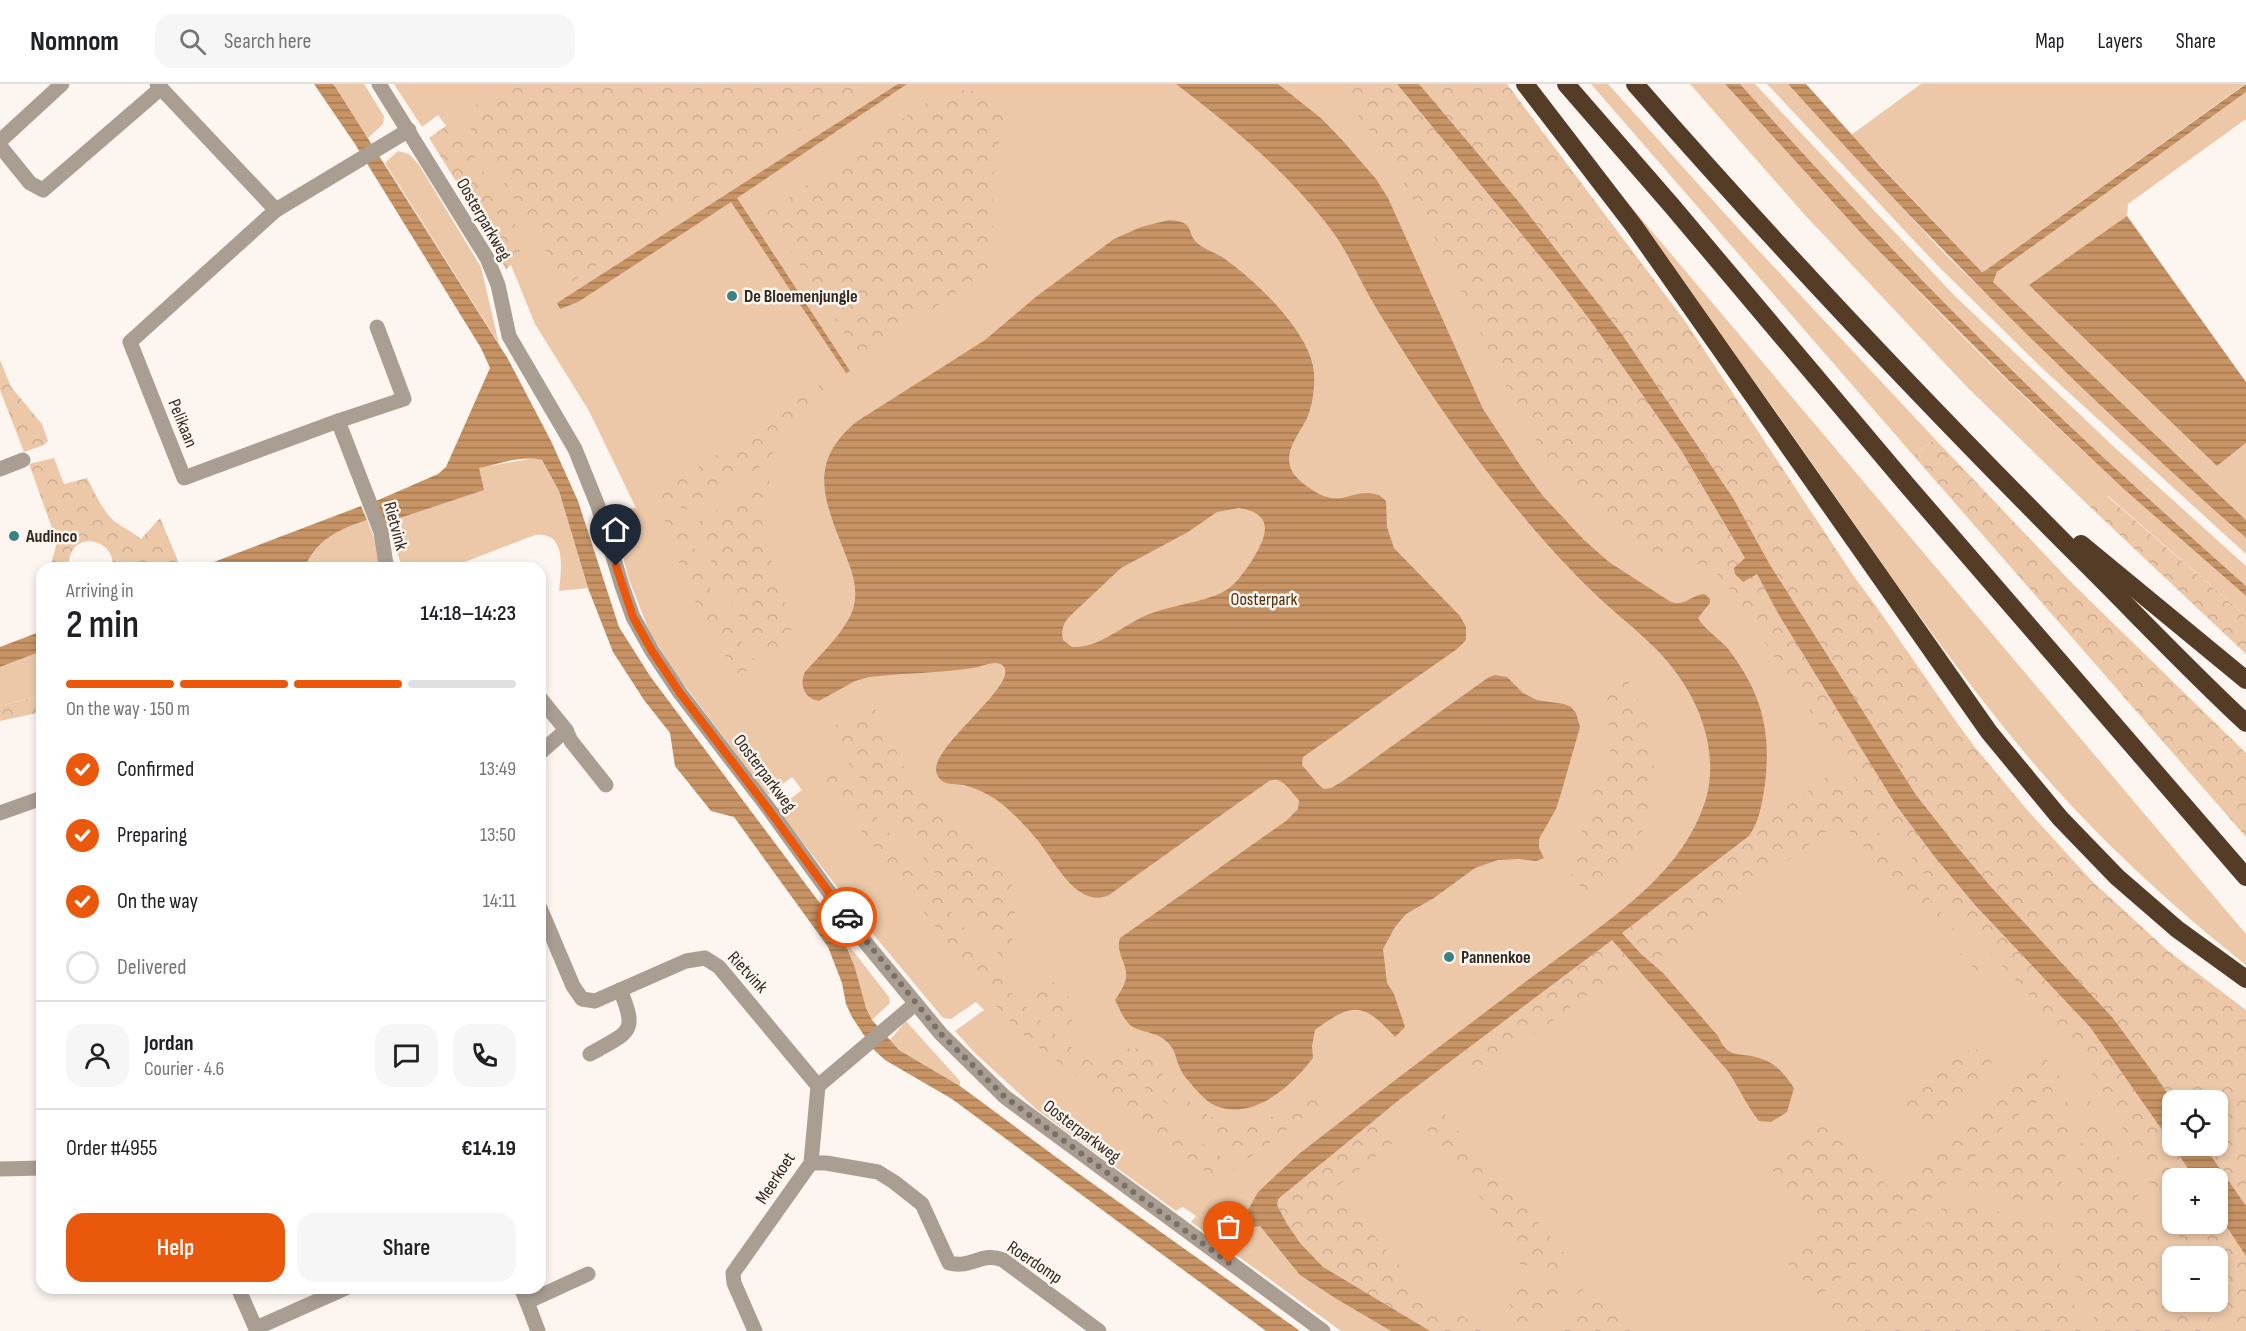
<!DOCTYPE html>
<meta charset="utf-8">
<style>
:root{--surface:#fff;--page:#f6f6f6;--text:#202124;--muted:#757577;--line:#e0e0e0;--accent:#ea580c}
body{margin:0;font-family:"Sofia Sans Condensed",sans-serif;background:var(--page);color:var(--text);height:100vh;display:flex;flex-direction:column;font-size:22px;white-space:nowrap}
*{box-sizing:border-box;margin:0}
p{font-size:20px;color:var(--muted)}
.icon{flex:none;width:33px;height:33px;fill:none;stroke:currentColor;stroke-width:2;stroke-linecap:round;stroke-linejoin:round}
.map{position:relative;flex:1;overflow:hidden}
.panel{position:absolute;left:36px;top:478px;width:510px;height:732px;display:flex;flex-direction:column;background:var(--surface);border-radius:18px;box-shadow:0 3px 9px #0003}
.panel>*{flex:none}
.fabs{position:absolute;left:2162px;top:1006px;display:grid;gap:12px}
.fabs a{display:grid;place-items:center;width:66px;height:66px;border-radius:12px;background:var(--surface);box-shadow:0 3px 9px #0003;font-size:30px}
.pin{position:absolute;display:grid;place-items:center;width:51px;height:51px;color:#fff;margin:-62px -26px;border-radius:50% 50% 50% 0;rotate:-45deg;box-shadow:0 0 6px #0007}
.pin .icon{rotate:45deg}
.courier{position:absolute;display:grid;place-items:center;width:60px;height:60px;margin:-30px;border:4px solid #ea580c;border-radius:50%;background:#fff;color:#222;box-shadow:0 2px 8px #0007}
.overview em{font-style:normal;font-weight:600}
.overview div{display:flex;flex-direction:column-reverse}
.overview{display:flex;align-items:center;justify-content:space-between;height:102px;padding:0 30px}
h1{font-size:39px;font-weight:600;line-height:45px}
.bar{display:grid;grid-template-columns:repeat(4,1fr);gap:9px 6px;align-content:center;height:72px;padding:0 30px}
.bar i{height:8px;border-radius:4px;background:var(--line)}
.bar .on{background:var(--accent)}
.bar p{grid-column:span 4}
.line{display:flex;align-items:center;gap:15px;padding:0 30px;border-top:2px solid var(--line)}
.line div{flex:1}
.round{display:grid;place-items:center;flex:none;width:63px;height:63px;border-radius:18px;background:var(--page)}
ol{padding:0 30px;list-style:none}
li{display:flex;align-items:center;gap:18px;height:66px}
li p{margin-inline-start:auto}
li .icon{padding:6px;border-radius:50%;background:var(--accent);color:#fff;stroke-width:4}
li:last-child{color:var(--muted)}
li i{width:33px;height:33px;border:3px solid var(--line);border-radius:50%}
.primary-button{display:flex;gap:12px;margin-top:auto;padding:12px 30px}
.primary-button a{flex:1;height:69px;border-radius:18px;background:var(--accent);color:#fff;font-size:24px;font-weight:600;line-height:69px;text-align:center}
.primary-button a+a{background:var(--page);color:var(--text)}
header{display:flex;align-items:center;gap:36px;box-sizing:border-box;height:84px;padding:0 30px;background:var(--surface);border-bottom:2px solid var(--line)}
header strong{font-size:28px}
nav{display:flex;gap:33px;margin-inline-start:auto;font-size:21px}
.search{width:420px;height:54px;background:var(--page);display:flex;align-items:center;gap:15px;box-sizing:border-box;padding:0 21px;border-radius:18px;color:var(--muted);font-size:22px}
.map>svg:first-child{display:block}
.green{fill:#ecc8a9;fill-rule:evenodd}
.forest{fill:url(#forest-crowns)}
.water{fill:url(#water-rules);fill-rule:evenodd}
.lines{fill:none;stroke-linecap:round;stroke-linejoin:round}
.minor{stroke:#aa9e93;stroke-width:15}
.highway{stroke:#543c26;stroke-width:18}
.done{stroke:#7a7068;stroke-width:6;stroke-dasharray:0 10.8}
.route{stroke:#ea580c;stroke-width:8}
.poi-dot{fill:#3a8384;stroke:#fcf5f0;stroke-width:2}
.labels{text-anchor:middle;stroke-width:5;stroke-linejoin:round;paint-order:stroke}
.street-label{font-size:18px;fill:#34291f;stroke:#fcf5f0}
.poi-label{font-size:18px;font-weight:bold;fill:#34291f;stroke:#fcf5f0;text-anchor:start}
.park-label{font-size:18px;fill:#522e08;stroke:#fcf5f0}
</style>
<header>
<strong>Nomnom</strong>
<div class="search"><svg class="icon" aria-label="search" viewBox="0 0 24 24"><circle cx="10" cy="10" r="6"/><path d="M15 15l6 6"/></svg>Search here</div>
<nav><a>Map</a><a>Layers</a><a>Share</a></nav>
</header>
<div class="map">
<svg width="2246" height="1247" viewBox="0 0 2246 1247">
<defs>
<pattern id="forest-crowns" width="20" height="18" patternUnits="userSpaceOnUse" patternTransform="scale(1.5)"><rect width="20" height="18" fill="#ecc8a9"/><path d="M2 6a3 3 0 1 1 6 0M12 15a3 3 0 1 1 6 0" fill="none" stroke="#cbac91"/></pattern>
<pattern id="water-rules" width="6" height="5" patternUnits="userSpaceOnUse" patternTransform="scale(1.5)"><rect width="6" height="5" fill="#c89465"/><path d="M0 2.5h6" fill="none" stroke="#a37953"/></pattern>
</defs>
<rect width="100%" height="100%" fill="#fcf5f0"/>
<g class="green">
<polygon points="333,0 364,0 384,32 383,40 368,54"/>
<path d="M 394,0 L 1465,0 L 1559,98 L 1876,522 L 2029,743 L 2246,966 L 2246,1247 L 1341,1247 L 1191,1138 L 1196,1132 L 1183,1123 L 1176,1127 L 1036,1025 L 974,968 L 955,947 L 984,926 L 976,918 L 951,935 L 943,934 L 878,856 L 777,725 L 802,706 L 792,693 L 768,711 L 678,593 L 650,549 L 629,496 L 611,427 L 618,424 L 636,424 L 589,327 L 535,240 L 465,68 L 438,31 L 422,43 ZM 2172,1017 L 2217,1017 L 2217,1062 L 2172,1062 ZM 2172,1095 L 2217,1095 L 2217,1140 L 2172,1140 ZM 2172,1173 L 2217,1173 L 2217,1218 L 2172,1218 Z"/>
<polygon points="1591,0 1608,0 1746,153 1935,355 1913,371"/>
<path d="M 1690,0 L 1725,0 C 1818,102 1911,203 2010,299 C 2087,372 2166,442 2246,512 L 2246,532 L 2108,412 L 2089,422 L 1968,304 L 1804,130 Z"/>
<path d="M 1740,0 L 1755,0 L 1955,212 L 2112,361 L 2246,482 L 2246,502 C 2169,433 2092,365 2019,293 C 1922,199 1830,100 1740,0 Z"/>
<polygon points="1767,0 1788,0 1946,171 2114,332 2246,454 2246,470 2043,285 1937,181"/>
<polygon points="1921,0 2245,0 1986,186 1982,188 1851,51"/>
<polygon points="2246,8 2246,35 2128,120 2127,132 2217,382 2246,359 2246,436 1992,198 1997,188"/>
<polygon points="398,67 409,70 419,81 481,183 499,260 385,79"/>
<path d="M 1592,79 L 1595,80 L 2246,850 L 2246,881 C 2165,817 2090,747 2024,668 C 1937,563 1862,450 1784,339 C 1722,251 1656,165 1592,79 Z"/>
<path d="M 534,374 L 542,376 L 559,407 L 588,504 L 559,507 C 561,487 568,447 535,451 L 449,484 L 403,484 L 385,439 L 483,406 L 478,384 Z"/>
<path d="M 367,436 L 377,461 L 383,484 L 305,484 C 315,456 340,445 367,436 Z"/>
<polygon points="42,567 42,611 0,622 0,583"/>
<polygon points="846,858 889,913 890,919 872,936 866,924"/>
<polygon points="906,937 960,997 960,1002 899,966 890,956"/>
</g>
<g class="forest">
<polygon points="505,0 852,0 864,3 567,201 462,31"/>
<path d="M 1335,0 L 1397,0 C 1463,78 1531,156 1592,238 C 1649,313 1697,393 1745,474 L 1734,484 L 1756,490 L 1779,531 L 1896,721 L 1934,772 L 1975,821 L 2090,943 L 2133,1002 L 2195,1095 L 2172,1095 L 2172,1140 L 2217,1140 L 2217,1128 L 2246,1172 L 2246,1247 L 2233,1247 L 2217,1218 L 2217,1173 L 2192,1173 L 2163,1127 L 2108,1015 L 2079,970 L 2022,903 L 1958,834 L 1878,730 L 1731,507 C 1726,501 1722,494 1716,489 C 1702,476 1667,476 1648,467 C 1611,450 1581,417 1557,386 C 1512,326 1485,256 1453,189 C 1419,121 1382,60 1335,0 Z"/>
<polygon points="1419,0 1507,0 1685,237 1900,562 1974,662 2029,728 2091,796 2167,866 2246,926 2246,1122 2204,1062 2217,1062 2217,1017 2173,1017 2112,933 1991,803 1953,758 1916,711 1770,481 1733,414 1621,249 1518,117"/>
<polygon points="957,6 984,8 1006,20 992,98 994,135 988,186 861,275 766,129 933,14"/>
<path d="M 453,37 L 522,151 C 525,165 515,176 506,186 L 490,152 L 429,54 Z"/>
<polygon points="0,276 11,303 42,340 48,357 44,361 24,368 0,306"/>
<polygon points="826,297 834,309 796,338 769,374 759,383 719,410 691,425 685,425 656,412"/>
<polygon points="1935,355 2074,501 2246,669 2246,753 1913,371"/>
<path d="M 54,374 L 64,400 L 87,394 C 95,409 101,424 113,436 C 121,443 132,447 141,455 L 160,434 L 181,484 L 113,484 C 115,451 66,446 69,484 L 50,484 L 57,458 L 29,380 Z"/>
<path d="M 771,388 C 764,422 764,453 774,486 C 780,506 788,525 791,545 L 789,552 L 769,577 C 737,536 713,489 697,439 L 742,411 Z"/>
<polygon points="2107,412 2246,532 2246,570 2089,422"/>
<path d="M 664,434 C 673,438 681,440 687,449 C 695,461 698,479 704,492 C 719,524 737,553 758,581 L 739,591 C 706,549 679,486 664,434 Z"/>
<path d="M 1626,594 C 1632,605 1639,616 1643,627 C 1669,695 1647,771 1592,816 L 1572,792 L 1571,779 L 1577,767 L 1588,722 L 1612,662 L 1612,654 L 1602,617 Z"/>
<polygon points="42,611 42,628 0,637 0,622"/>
<path d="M 875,625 L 881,632 C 892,656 901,684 919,705 C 942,733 1005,769 1013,805 C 1019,831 1011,856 1008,882 L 825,649 L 850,632 Z"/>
<polygon points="836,682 1006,897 987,910 820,693"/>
<polygon points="1834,687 1902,781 1989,888 1980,896 1980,891 1840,737 1651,880 1622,849"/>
<polygon points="1612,856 1632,878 1474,995 1457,973"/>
<path d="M 1052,898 L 1060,899 C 1071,910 1076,933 1069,947 L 1030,909 Z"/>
<polygon points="1011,908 1061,956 1236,1084 1218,1097 1033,959 1019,947 994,920"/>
<path d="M 1131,964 L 1141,965 L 1146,968 C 1154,976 1159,986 1166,994 C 1173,1002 1181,1010 1189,1017 C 1222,1046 1244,1047 1283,1028 C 1300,1020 1310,1010 1330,1013 L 1246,1076 L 1107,977 L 1117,968 Z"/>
<path d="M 1972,965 L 1985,967 L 1992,974 C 1991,1005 1947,1031 1924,1050 L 1898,1021 L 1957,971 Z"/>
<polygon points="2046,975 2065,999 2025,1026 2006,1041 1948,1099 1819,1213 1781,1172 1818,1138 1771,1085 1829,1036 1892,1107"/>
<polygon points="2088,1013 2145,1125 2176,1173 2172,1173 2172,1218 2202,1218 2218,1247 2102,1247 2085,1218 2077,1197 2072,1178 2068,1141"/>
<path d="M 2071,1017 L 2067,1066 L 2057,1125 L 1966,1104 C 1986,1076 2036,1023 2071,1017 Z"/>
<polygon points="1438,1023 1579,1186 1520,1181 1512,1158 1505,1144 1420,1037"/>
<path d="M 1381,1032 L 1399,1054 L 1334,1105 L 1436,1224 L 1452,1224 L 1482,1247 L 1430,1247 L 1335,1191 C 1319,1180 1277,1140 1277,1119 C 1277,1114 1282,1112 1285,1108 Z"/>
<polygon points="1951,1117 2054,1140 2063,1196 2086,1247 1849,1247 1829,1224"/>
<polygon points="1519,1197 1590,1201 1524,1247 1520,1247 1501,1233 1516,1210"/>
<polygon points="1601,1212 1631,1247 1552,1247 1569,1233"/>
</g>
<g class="water">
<path d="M 314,0 L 333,0 L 336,4 L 508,275 L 551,357 L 578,417 L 619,543 L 650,592 L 840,846 L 855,884 L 866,924 L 872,936 L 899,966 L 960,1002 L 1075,1087 L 1300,1247 L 1266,1247 L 952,1015 L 885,976 L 873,965 L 852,933 L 846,920 L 842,899 L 828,863 L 734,733 L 711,727 L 675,682 L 670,649 L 644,616 L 613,568 L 588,504 L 559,407 L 542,376 C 522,371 498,380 479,384 L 484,406 L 385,439 L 376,417 L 438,390 L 446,383 L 490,284 L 481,264 L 355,60 Z"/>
<polygon points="898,0 907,0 737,114 850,287 846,289 731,118 578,218 560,225 557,219"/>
<path d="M 1176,0 L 1278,0 L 1322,35 L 1343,57 L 1376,95 L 1388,114 L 1483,325 L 1522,384 L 1543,412 L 1584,456 L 1609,478 L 1671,518 C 1685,523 1692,510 1705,510 L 1710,515 L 1710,519 L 1698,534 C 1706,548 1723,556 1732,570 C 1763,613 1771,649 1765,700 C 1762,719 1760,736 1749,752 L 1622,849 L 1641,870 L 1663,889 L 1718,952 C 1728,977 1742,967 1762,975 C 1777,980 1785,991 1794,1004 L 1787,1028 L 1771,1038 L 1759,1037 C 1746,1021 1739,1003 1727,986 L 1612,856 L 1399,1016 L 1278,1115 L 1277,1121 L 1287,1140 L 1300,1159 L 1323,1183 L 1430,1247 L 1391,1247 L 1335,1214 L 1300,1191 L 1260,1142 L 1241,1145 L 1237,1141 L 1248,1126 L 1258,1108 L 1300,1069 C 1358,1024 1416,980 1475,936 C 1506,912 1537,889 1569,866 C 1623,826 1683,785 1705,718 C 1717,681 1707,638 1687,605 C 1664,565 1629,542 1596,511 C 1568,484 1541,454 1517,425 C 1465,363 1420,295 1378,227 C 1360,198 1348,166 1326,139 C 1284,85 1230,41 1176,0 Z"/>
<polygon points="1397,0 1419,0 1518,117 1621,249 1733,414 1770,481 1916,711 1953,758 1991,803 2112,933 2149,983 2173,1017 2172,1060 2090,943 1975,821 1934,772 1896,721 1779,531 1757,490 1743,498 1735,490 1734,484 1745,474 1681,366 1593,240 1554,189"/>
<path d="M 1725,0 L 1740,0 C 1830,100 1922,199 2019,293 C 2092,365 2169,433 2246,502 L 2246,512 L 2125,406 L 2010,298 L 1861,149 Z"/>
<path d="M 1788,0 L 1806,0 L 1880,82 L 1982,188 L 1986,186 L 2246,0 L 2246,8 L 1997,188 L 1993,198 L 2246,436 L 2246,454 C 2084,312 1932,160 1788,0 Z"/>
<polygon points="2127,132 2246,298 2246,359 2217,382 2029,201"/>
<path d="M 1169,136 C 1199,138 1183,150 1201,162 C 1209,167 1218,170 1225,175 C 1257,198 1310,248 1314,288 C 1315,302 1313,317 1309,329 C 1303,347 1280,368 1293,389 C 1298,396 1306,402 1314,407 C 1343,425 1351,403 1379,411 L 1386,417 L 1387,443 L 1394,464 L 1460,532 L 1466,543 L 1466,556 L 1457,565 L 1303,673 L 1302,681 L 1318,700 L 1324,705 L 1331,704 L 1343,697 L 1489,593 L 1495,591 L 1507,593 L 1523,609 L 1537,616 L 1564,620 L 1571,623 L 1576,629 L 1580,643 L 1562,706 L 1556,725 L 1539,755 L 1539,764 L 1544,774 L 1536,777 L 1519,775 L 1498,776 L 1475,784 L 1434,814 L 1406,830 L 1395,843 L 1383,865 L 1387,899 L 1394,910 L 1405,943 L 1395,953 C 1363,918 1353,918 1315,946 L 1312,962 L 1313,974 C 1292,1001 1255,1037 1216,1022 C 1204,1017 1194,1003 1186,994 C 1176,982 1177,969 1170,961 C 1158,947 1146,950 1133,943 C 1124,938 1120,925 1115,916 C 1119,910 1125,901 1126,894 C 1128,880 1115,869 1120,854 L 1286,737 L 1298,725 L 1299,716 C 1290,707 1282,691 1269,697 L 1109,811 C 1077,825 1055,778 1039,758 C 1031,748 1021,737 1011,728 C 998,715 982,706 964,701 C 957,700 948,701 942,697 C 938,694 936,690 936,685 C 937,658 1017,601 1004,583 C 997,574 982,583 973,584 C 939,589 904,589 869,593 L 855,597 L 819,617 C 804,615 799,600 805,588 C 820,571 850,543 854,521 C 858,505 852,487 846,472 C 826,419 805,381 856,338 L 985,256 L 1037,212 L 1114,155 L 1141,143 ZM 1239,424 C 1277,430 1266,454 1251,478 C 1244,488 1235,502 1223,508 C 1203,518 1174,521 1152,529 C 1126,538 1100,565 1072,563 L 1063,556 C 1061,546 1063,540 1069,533 L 1121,484 L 1188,448 L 1217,428 Z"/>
<path d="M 361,422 L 367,436 C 340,445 315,456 305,484 L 198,484 Z"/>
<polygon points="42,547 42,567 0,583 0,563"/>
<polygon points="2173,1062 2204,1062 2246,1122 2246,1172 2217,1128 2217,1095 2195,1095"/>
</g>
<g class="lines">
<g class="minor">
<polyline points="157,0 276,126 130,258 184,394 338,337 381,448 386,480 389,484"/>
<polyline points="379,0 487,174 498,201 509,252 575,365 598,422 622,502 633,533 652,567 680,609 766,721 865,858 941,950 1005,1013 1323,1247"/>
<polyline points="0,57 62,0"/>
<polyline points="0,62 30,99 43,106 161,4"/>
<polyline points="276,126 409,46"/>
<polyline points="338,337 404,315 377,243"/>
<polyline points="0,385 23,376"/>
<polyline points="540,614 566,646 540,669"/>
<polyline points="566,646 571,657 606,701"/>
<polyline points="0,729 42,714"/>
<polyline points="540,824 573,902 582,915 595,917 686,877 705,874 719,883 818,1002"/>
<path d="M 590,970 C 628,948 639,950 620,906"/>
<path d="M 811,1079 L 826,1079 L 878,1088 L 894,1098 L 922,1120 L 949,1179 C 972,1185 982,1167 1003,1176 L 1099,1247"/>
<polyline points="0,1085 42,1084"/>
<polyline points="238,1204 257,1247"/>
<polyline points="521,1204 527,1218"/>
<polyline points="256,1244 346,1204"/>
<polyline points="538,1247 527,1218 588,1190"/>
<polyline points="755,1247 734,1199 733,1189 811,1079 818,1002 915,920"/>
</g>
<g class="highway">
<polyline points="1525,0 1634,142 1989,648 2060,734 2117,793 2177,845 2246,895"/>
<polyline points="1566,0 1672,122 1907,401 2246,793"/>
<path d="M 1635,0 C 1780,166 1932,326 2088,482 C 2141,535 2192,589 2246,639"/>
<polyline points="2081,460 2246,596"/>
</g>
</g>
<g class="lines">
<polyline class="done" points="847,833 941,950 1005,1013 1229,1179"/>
<polyline class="route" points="616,482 633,533 652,567 680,609 766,722 847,833"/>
</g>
<g class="poi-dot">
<circle cx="732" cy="212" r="6"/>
<circle cx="14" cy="452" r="6"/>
<circle cx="1449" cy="873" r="6"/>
</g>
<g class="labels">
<g class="street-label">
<text transform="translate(484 135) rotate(60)" y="6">Oosterparkweg</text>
<text transform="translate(183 339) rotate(68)" y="6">Pelikaan</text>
<text transform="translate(396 442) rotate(75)" y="6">Rietvink</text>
<text transform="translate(765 689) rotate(53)" y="6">Oosterparkweg</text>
<text transform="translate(748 888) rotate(47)" y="6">Rietvink</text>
<text transform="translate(1082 1047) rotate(37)" y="6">Oosterparkweg</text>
<text transform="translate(775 1094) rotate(-57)" y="6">Meerkoet</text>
<text transform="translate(1035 1178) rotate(34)" y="6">Roerdomp</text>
</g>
<g class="poi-label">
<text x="744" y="218">De Bloemenjungle</text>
<text x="26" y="458">Audinco</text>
<text x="1461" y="879">Pannenkoe</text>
</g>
<g class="park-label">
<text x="1264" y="521">Oosterpark</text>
</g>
</g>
</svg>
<div class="fabs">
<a><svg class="icon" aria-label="locate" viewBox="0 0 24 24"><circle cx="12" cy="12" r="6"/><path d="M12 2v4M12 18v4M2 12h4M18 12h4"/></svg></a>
<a>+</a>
<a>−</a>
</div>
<div class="pin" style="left:1229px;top:1179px;background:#ea580c"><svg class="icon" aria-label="bag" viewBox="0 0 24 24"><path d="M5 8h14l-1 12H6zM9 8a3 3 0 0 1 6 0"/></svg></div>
<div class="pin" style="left:616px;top:482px;background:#1f2937"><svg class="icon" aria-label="home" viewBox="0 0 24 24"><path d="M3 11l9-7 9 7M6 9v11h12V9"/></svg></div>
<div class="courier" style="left:847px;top:833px"><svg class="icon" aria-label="car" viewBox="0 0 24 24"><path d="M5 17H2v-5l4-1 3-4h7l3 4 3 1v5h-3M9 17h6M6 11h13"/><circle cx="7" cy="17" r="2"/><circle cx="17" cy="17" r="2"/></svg></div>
<section class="panel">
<div class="overview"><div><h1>2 min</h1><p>Arriving in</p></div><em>14:18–14:23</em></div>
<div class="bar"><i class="on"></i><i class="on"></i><i class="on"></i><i></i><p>On the way · 150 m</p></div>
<ol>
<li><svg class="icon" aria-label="check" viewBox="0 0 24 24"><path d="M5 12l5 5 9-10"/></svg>Confirmed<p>13:49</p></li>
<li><svg class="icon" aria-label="check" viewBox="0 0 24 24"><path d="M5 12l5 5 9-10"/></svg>Preparing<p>13:50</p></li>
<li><svg class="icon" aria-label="check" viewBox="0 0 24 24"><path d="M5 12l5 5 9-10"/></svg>On the way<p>14:11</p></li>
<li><i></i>Delivered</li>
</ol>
<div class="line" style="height:108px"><a class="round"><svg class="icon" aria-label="person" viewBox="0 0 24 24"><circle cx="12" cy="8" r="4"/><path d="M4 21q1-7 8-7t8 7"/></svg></a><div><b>Jordan</b><p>Courier · 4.6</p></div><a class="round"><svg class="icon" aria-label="chat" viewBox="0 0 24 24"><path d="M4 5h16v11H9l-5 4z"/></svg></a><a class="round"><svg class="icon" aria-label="phone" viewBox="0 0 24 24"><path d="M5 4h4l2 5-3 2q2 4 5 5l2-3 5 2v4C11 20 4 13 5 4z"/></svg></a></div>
<div class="line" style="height:78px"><div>Order #4955</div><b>€14.19</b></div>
<div class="primary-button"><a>Help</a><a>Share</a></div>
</section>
</div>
